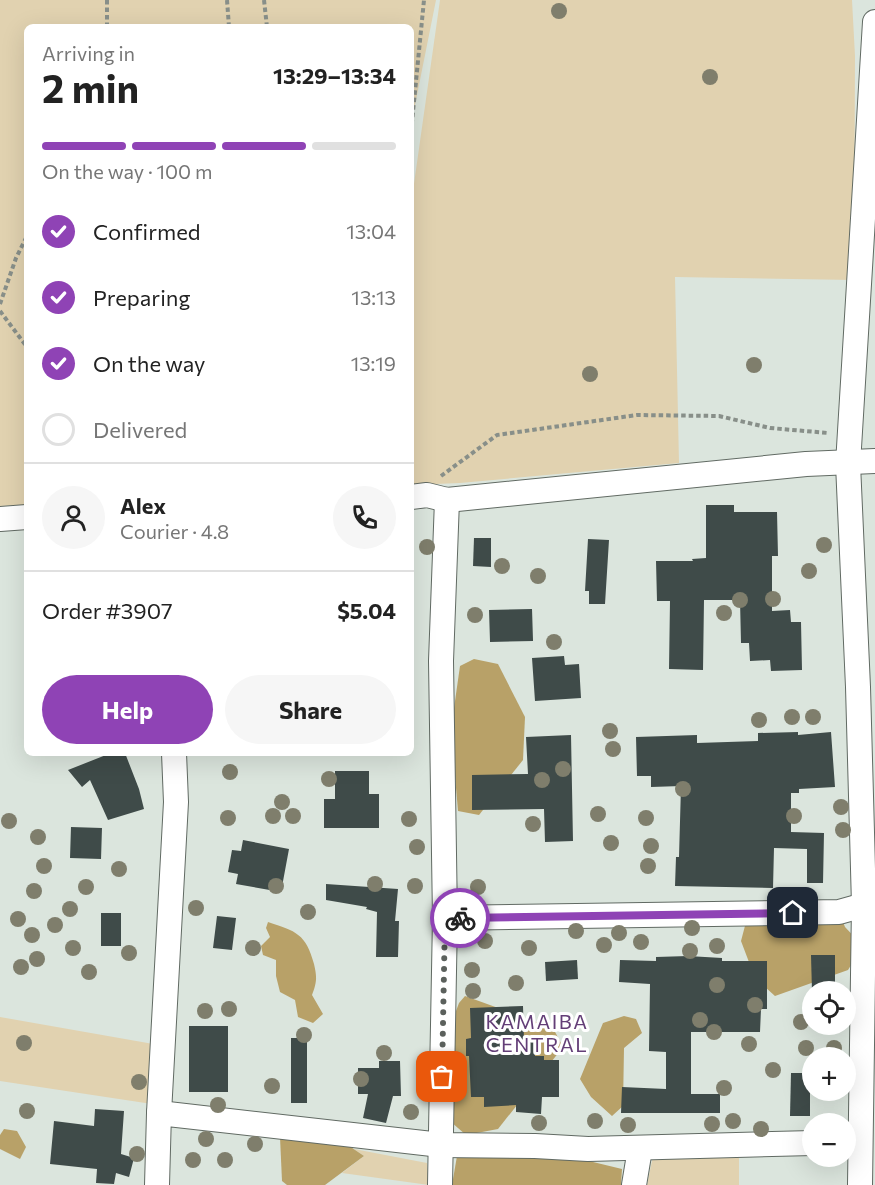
<!DOCTYPE html>
<meta charset="utf-8">
<style>
:root{--surface:#fff;--page:#f6f6f6;--text:#222;--muted:#767676;--line:#e0e0e0;--accent:#8f43b5}
body{margin:0;font-family:Commissioner,sans-serif;background:var(--page);color:var(--text);height:100vh;display:flex;flex-direction:column;font-size:22px;white-space:nowrap}
*{box-sizing:border-box;margin:0}
p{font-size:20px;color:var(--muted)}
.icon{flex:none;width:33px;height:33px;fill:none;stroke:currentColor;stroke-width:2;stroke-linecap:round;stroke-linejoin:round}
.map{position:relative;flex:1;overflow:hidden}
.sheet{position:absolute;left:24px;top:24px;width:390px;height:732px;display:flex;flex-direction:column;background:var(--surface);border-radius:9px;box-shadow:0 6px 24px #0002}
.sheet>*{flex:none}
.buttons{position:absolute;left:802px;top:981px;display:grid;gap:12px}
.buttons a{display:grid;place-items:center;width:54px;height:54px;border-radius:50%;background:var(--surface);box-shadow:0 6px 24px #0002;font-size:30px}
.pin{position:absolute;display:grid;place-items:center;width:51px;height:51px;color:#fff;margin:-26px;border-radius:12px;box-shadow:0 3px 9px #0006}
.courier{position:absolute;display:grid;place-items:center;width:60px;height:60px;margin:-30px;border:4px solid #8f43b5;border-radius:50%;background:#fff;color:#222;box-shadow:0 2px 8px #0007}
.headline em{font-style:normal;font-weight:700}
.headline div{display:flex;flex-direction:column-reverse}
.headline{display:flex;align-items:center;justify-content:space-between;height:102px;padding:0 18px}
h1{font-size:39px;font-weight:700;line-height:45px}
.bar{display:grid;grid-template-columns:repeat(4,1fr);gap:9px 6px;align-content:center;height:72px;padding:0 18px}
.bar i{height:8px;border-radius:4px;background:var(--line)}
.bar .active{background:var(--accent)}
.bar p{grid-column:span 4}
.line{display:flex;align-items:center;gap:15px;padding:0 18px;border-top:2px solid var(--line)}
.line div{flex:1}
.round{display:grid;place-items:center;flex:none;width:63px;height:63px;border-radius:32px;background:var(--page)}
ol{padding:0 18px;list-style:none}
li{display:flex;align-items:center;gap:18px;height:66px}
li p{margin-inline-start:auto}
li .icon{padding:6px;border-radius:50%;background:var(--accent);color:#fff;stroke-width:4}
li:last-child{color:var(--muted)}
li i{width:33px;height:33px;border:3px solid var(--line);border-radius:50%}
.primary-button{display:flex;gap:12px;margin-top:auto;padding:12px 18px}
.primary-button a{flex:1;height:69px;border-radius:36px;background:var(--accent);color:#fff;font-size:24px;font-weight:700;line-height:69px;text-align:center}
.primary-button a+a{background:var(--page);color:var(--text)}
.map>svg:first-child{display:block}
.green{fill:#e1d2b0}
.forest{fill:#b8a168}
.building{fill:#3f4b49}
.lines{fill:none;stroke-linecap:round;stroke-linejoin:round}
.minor-casing{stroke:#616a63;stroke-width:26}
.path{stroke:#888f89;stroke-width:4;stroke-dasharray:4.5 3;stroke-linecap:butt}
.minor{stroke:#fff;stroke-width:24}
.tree{fill:#7f7e6c}
.done{stroke:#5b605c;stroke-width:6;stroke-dasharray:0 10.8}
.route{stroke:#8f43b5;stroke-width:8}
.labels{text-anchor:middle;stroke-width:6;stroke-linejoin:round;paint-order:stroke}
.quarter-label{font-size:20px;letter-spacing:1.5px;fill:#633e77;stroke:#fff}
</style>
<div class="map">
<svg width="875" height="1185" viewBox="0 0 875 1185">
<rect width="100%" height="100%" fill="#dbe5dd"/>
<g class="green">
<polygon points="0,0 436,0 411,125 411,27 27,27 27,505 0,506"/>
<polygon points="440,0 852,0 855,56 854,280 675,277 679,463 460,483 411,485 411,205"/>
<polygon points="0,1017 159,1045 152,1104 0,1081"/>
<polygon points="354,1149 427,1163 429,1185 342,1173 364,1156"/>
<polygon points="653,1156 739,1156 739,1185 647,1185"/>
</g>
<g class="forest">
<polygon points="474,659 498,664 525,717 523,760 479,815 458,811 451,729 460,666"/>
<polygon points="839,912 845,927 863,946 848,970 775,996 755,978 741,941 746,922"/>
<path d="M 268,922 C 296,931 306,934 314,964 C 317,977 317,982 312,995 L 323,1014 L 313,1023 L 298,1017 L 295,1000 L 280,992 L 276,976 L 276,960 L 263,955 L 261,946 L 270,937 L 266,928 Z"/>
<polygon points="465,996 553,1028 563,1047 498,1129 466,1135 435,1108 432,1075 459,1003"/>
<polygon points="624,1016 636,1019 642,1033 624,1048 623,1106 612,1116 591,1097 580,1079 603,1023"/>
<polygon points="4,1129 17,1131 26,1147 20,1159 0,1149 0,1135"/>
<polygon points="330,1133 364,1156 325,1185 287,1185 282,1181 280,1137"/>
<polygon points="535,1148 622,1169 621,1185 452,1185 457,1156"/>
</g>
<g class="building">
<polygon points="706,505 734,505 734,512 777,512 778,556 772,556 772,611 790,610 791,622 801,622 802,670 771,671 770,660 750,661 749,643 741,643 740,600 704,600 703,670 669,669 670,601 657,601 656,561 693,561 692,559 706,558"/>
<polygon points="474,538 491,538 491,567 473,566"/>
<polygon points="588,539 609,540 605,604 589,604 589,591 585,591"/>
<polygon points="532,609 533,641 490,642 489,610"/>
<polygon points="564,656 565,665 579,664 581,698 535,701 532,658"/>
<polygon points="798,732 798,735 831,732 835,787 799,789 799,793 791,793 791,832 824,833 823,883 807,883 807,849 774,848 773,888 675,886 676,857 679,857 681,786 651,787 651,776 637,776 636,737 697,735 697,743 758,741 758,733"/>
<polygon points="571,735 573,841 545,842 544,809 472,810 472,775 528,774 526,737"/>
<polygon points="111,753 125,753 139,789 144,809 108,820 90,780 82,787 68,770"/>
<polygon points="335,771 369,771 369,794 379,794 379,828 324,828 324,799 335,799"/>
<polygon points="71,827 102,828 101,859 70,858"/>
<polygon points="243,840 289,849 281,892 236,884 238,874 228,872 232,850 241,851"/>
<polygon points="326,884 398,889 395,921 399,921 398,957 376,957 377,912 366,909 367,907 326,900"/>
<rect x="101" y="913" width="20" height="33"/>
<polygon points="217,916 236,918 232,950 213,948"/>
<polygon points="811,955 835,955 835,992 812,992"/>
<polygon points="688,956 722,958 722,961 767,961 767,1009 761,1009 760,1032 691,1032 691,1094 720,1094 720,1113 621,1113 622,1087 666,1089 666,1052 649,1051 650,984 619,982 620,960 656,961 656,957"/>
<polygon points="577,960 578,979 546,981 545,962"/>
<polygon points="523,1006 524,1040 534,1040 535,1056 544,1056 544,1060 559,1060 559,1097 542,1097 541,1114 516,1112 516,1105 484,1107 484,1097 471,1097 469,1056 466,1056 466,1039 471,1038 470,1008"/>
<rect x="189" y="1026" width="39" height="66"/>
<rect x="291" y="1038" width="16" height="65"/>
<polygon points="379,1061 400,1061 401,1096 393,1096 386,1123 363,1118 368,1094 358,1094 358,1068 379,1068"/>
<polygon points="791,1073 810,1073 810,1116 790,1116"/>
<polygon points="95,1109 124,1111 121,1154 134,1158 129,1177 116,1173 114,1184 96,1183 97,1169 50,1164 54,1121 94,1126"/>
</g>
<g class="lines">
<g class="minor-casing">
<g id="minor">
<polyline points="411,497 427,495 447,500 806,464 875,461"/>
<polyline points="0,519 27,517"/>
<polyline points="445,918 839,912 864,905 875,905"/>
<polyline points="159,1113 176,802 174,753"/>
<polyline points="157,1185 159,1113 441,1145 535,1146 588,1149 813,1143"/>
<polyline points="440,1185 445,918 441,661 447,500"/>
<polyline points="634,1185 640,1149"/>
<polyline points="860,1185 864,905 858,687 848,464 875,22"/>
</g>
</g>
<g class="path">
<polyline points="227,0 229,27"/>
<polyline points="264,0 267,27"/>
<polyline points="107,27 107,0"/>
<polyline points="411,132 424,0"/>
<polyline points="0,304 16,258 27,236"/>
<polyline points="0,311 27,347"/>
<polyline points="441,476 497,435 637,415 719,416 770,428 828,433"/>
</g>
<use href="#minor" class="minor"/>
</g>
<g class="tree">
<circle cx="559" cy="11" r="8"/>
<circle cx="710" cy="77" r="8"/>
<circle cx="754" cy="365" r="8"/>
<circle cx="590" cy="374" r="8"/>
<circle cx="824" cy="545" r="8"/>
<circle cx="427" cy="547" r="8"/>
<circle cx="502" cy="566" r="8"/>
<circle cx="809" cy="571" r="8"/>
<circle cx="538" cy="576" r="8"/>
<circle cx="773" cy="599" r="8"/>
<circle cx="740" cy="600" r="8"/>
<circle cx="724" cy="613" r="8"/>
<circle cx="475" cy="615" r="8"/>
<circle cx="554" cy="642" r="8"/>
<circle cx="792" cy="717" r="8"/>
<circle cx="813" cy="717" r="8"/>
<circle cx="759" cy="720" r="8"/>
<circle cx="610" cy="731" r="8"/>
<circle cx="613" cy="749" r="8"/>
<circle cx="563" cy="769" r="8"/>
<circle cx="230" cy="772" r="8"/>
<circle cx="329" cy="779" r="8"/>
<circle cx="542" cy="780" r="8"/>
<circle cx="683" cy="789" r="8"/>
<circle cx="282" cy="802" r="8"/>
<circle cx="841" cy="807" r="8"/>
<circle cx="598" cy="814" r="8"/>
<circle cx="273" cy="816" r="8"/>
<circle cx="293" cy="816" r="8"/>
<circle cx="794" cy="816" r="8"/>
<circle cx="228" cy="818" r="8"/>
<circle cx="646" cy="818" r="8"/>
<circle cx="409" cy="819" r="8"/>
<circle cx="9" cy="821" r="8"/>
<circle cx="533" cy="824" r="8"/>
<circle cx="843" cy="830" r="8"/>
<circle cx="38" cy="837" r="8"/>
<circle cx="611" cy="843" r="8"/>
<circle cx="651" cy="846" r="8"/>
<circle cx="417" cy="847" r="8"/>
<circle cx="44" cy="866" r="8"/>
<circle cx="648" cy="866" r="8"/>
<circle cx="119" cy="869" r="8"/>
<circle cx="375" cy="884" r="8"/>
<circle cx="276" cy="886" r="8"/>
<circle cx="415" cy="886" r="8"/>
<circle cx="86" cy="887" r="8"/>
<circle cx="478" cy="887" r="8"/>
<circle cx="34" cy="891" r="8"/>
<circle cx="196" cy="908" r="8"/>
<circle cx="70" cy="909" r="8"/>
<circle cx="308" cy="912" r="8"/>
<circle cx="18" cy="919" r="8"/>
<circle cx="55" cy="925" r="8"/>
<circle cx="692" cy="928" r="8"/>
<circle cx="576" cy="931" r="8"/>
<circle cx="619" cy="933" r="8"/>
<circle cx="32" cy="935" r="8"/>
<circle cx="485" cy="941" r="8"/>
<circle cx="641" cy="942" r="8"/>
<circle cx="604" cy="945" r="8"/>
<circle cx="717" cy="946" r="8"/>
<circle cx="73" cy="948" r="8"/>
<circle cx="253" cy="948" r="8"/>
<circle cx="529" cy="948" r="8"/>
<circle cx="690" cy="951" r="8"/>
<circle cx="129" cy="953" r="8"/>
<circle cx="37" cy="959" r="8"/>
<circle cx="21" cy="967" r="8"/>
<circle cx="472" cy="970" r="8"/>
<circle cx="89" cy="972" r="8"/>
<circle cx="516" cy="983" r="8"/>
<circle cx="717" cy="985" r="8"/>
<circle cx="473" cy="991" r="8"/>
<circle cx="755" cy="1005" r="8"/>
<circle cx="229" cy="1009" r="8"/>
<circle cx="205" cy="1011" r="8"/>
<circle cx="700" cy="1020" r="8"/>
<circle cx="801" cy="1022" r="8"/>
<circle cx="714" cy="1032" r="8"/>
<circle cx="304" cy="1035" r="8"/>
<circle cx="24" cy="1043" r="8"/>
<circle cx="749" cy="1044" r="8"/>
<circle cx="806" cy="1048" r="8"/>
<circle cx="834" cy="1048" r="8"/>
<circle cx="384" cy="1053" r="8"/>
<circle cx="773" cy="1070" r="8"/>
<circle cx="361" cy="1079" r="8"/>
<circle cx="139" cy="1082" r="8"/>
<circle cx="272" cy="1086" r="8"/>
<circle cx="724" cy="1088" r="8"/>
<circle cx="218" cy="1105" r="8"/>
<circle cx="27" cy="1111" r="8"/>
<circle cx="411" cy="1112" r="8"/>
<circle cx="595" cy="1121" r="8"/>
<circle cx="733" cy="1121" r="8"/>
<circle cx="539" cy="1123" r="8"/>
<circle cx="712" cy="1124" r="8"/>
<circle cx="628" cy="1125" r="8"/>
<circle cx="761" cy="1129" r="8"/>
<circle cx="206" cy="1139" r="8"/>
<circle cx="255" cy="1144" r="8"/>
<circle cx="137" cy="1154" r="8"/>
<circle cx="193" cy="1160" r="8"/>
<circle cx="225" cy="1160" r="8"/>
</g>
<g class="lines">
<polyline class="done" points="442,1077 445,918 460,918"/>
<polyline class="route" points="460,918 793,913"/>
</g>
<g class="labels">
<g class="quarter-label">
<text x="537" y="1029">KAMAIBA<tspan x="537" dy="23">CENTRAL</tspan></text>
</g>
</g>
</svg>
<div class="buttons">
<a><svg class="icon" aria-label="locate" viewBox="0 0 24 24"><circle cx="12" cy="12" r="6"/><path d="M12 2v4M12 18v4M2 12h4M18 12h4"/></svg></a>
<a>+</a>
<a>−</a>
</div>
<div class="pin" style="left:442px;top:1077px;background:#ea580c"><svg class="icon" aria-label="bag" viewBox="0 0 24 24"><path d="M5 8h14l-1 12H6zM9 8a3 3 0 0 1 6 0"/></svg></div>
<div class="pin" style="left:793px;top:913px;background:#1f2937"><svg class="icon" aria-label="home" viewBox="0 0 24 24"><path d="M3 11l9-7 9 7M6 9v11h12V9"/></svg></div>
<div class="courier" style="left:460px;top:918px"><svg class="icon" aria-label="bike" viewBox="0 0 24 24"><circle cx="6" cy="16" r="4"/><circle cx="18" cy="16" r="4"/><path d="M6 16l4-8h5l3 8M10 8l3 8H6M13 5h3"/></svg></div>
<section class="sheet">
<div class="headline"><div><h1>2 min</h1><p>Arriving in</p></div><em>13:29–13:34</em></div>
<div class="bar"><i class="active"></i><i class="active"></i><i class="active"></i><i></i><p>On the way · 100 m</p></div>
<ol>
<li><svg class="icon" aria-label="check" viewBox="0 0 24 24"><path d="M5 12l5 5 9-10"/></svg>Confirmed<p>13:04</p></li>
<li><svg class="icon" aria-label="check" viewBox="0 0 24 24"><path d="M5 12l5 5 9-10"/></svg>Preparing<p>13:13</p></li>
<li><svg class="icon" aria-label="check" viewBox="0 0 24 24"><path d="M5 12l5 5 9-10"/></svg>On the way<p>13:19</p></li>
<li><i></i>Delivered</li>
</ol>
<div class="line" style="height:108px"><a class="round"><svg class="icon" aria-label="person" viewBox="0 0 24 24"><circle cx="12" cy="8" r="4"/><path d="M4 21q1-7 8-7t8 7"/></svg></a><div><b>Alex</b><p>Courier · 4.8</p></div><a class="round"><svg class="icon" aria-label="phone" viewBox="0 0 24 24"><path d="M5 4h4l2 5-3 2q2 4 5 5l2-3 5 2v4C11 20 4 13 5 4z"/></svg></a></div>
<div class="line" style="height:78px"><div>Order #3907</div><b>$5.04</b></div>
<div class="primary-button"><a>Help</a><a>Share</a></div>
</section>
</div>
